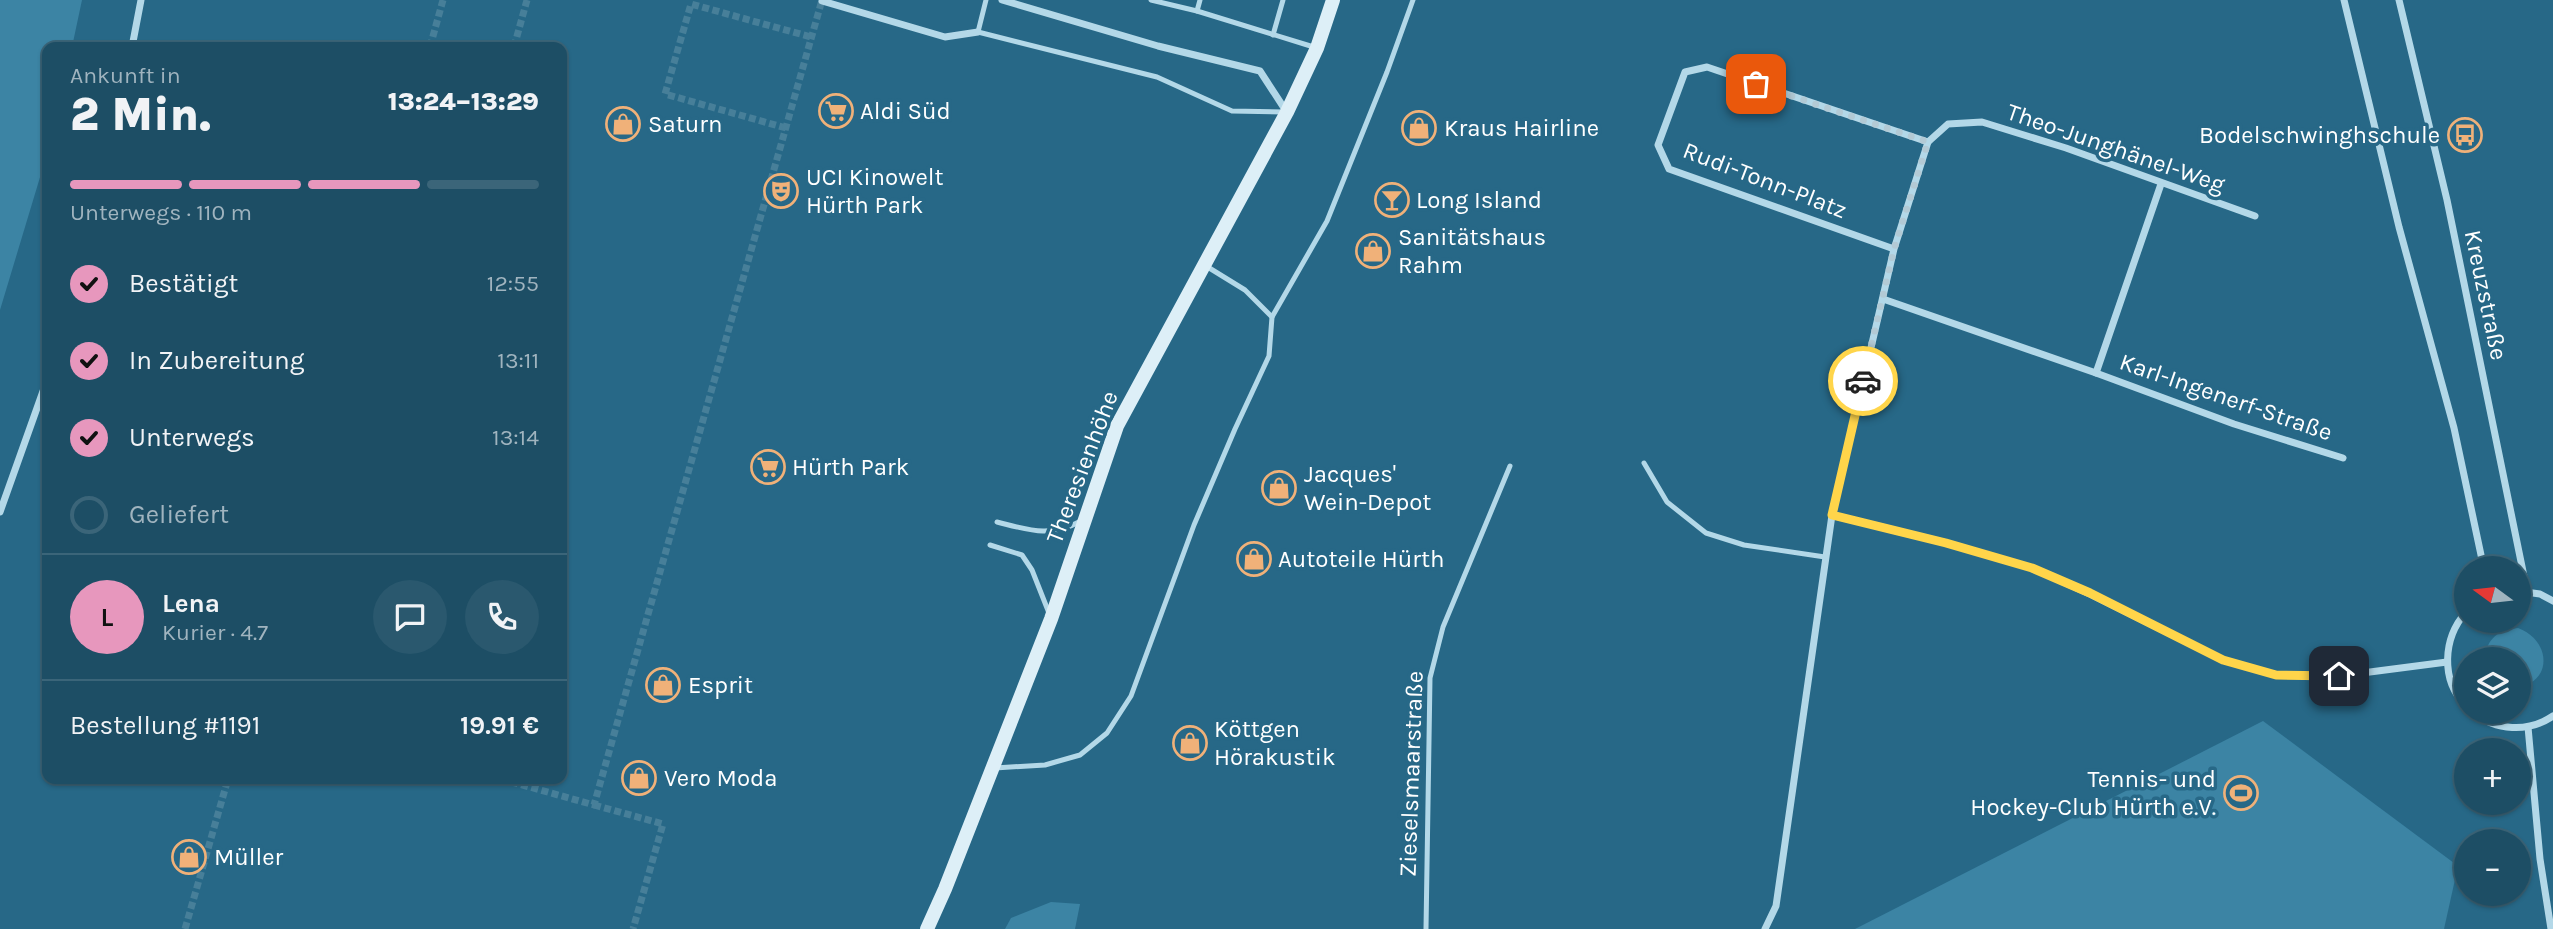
<!DOCTYPE html>
<html lang="de">
<meta charset="utf-8">
<style>
:root{--surface:#1d4e65;--page:#2a586e;--text:#f1f3f6;--muted:#a0b4bf;--line:#3b6579;--accent:#e797bd}
body{margin:0;font-family:Karla,sans-serif;background:var(--page);color:var(--text);height:100vh;display:flex;flex-direction:column;font-size:26px;white-space:nowrap}
*{box-sizing:border-box;margin:0}
p{font-size:23px;color:var(--muted)}
.icon{flex:none;width:38px;height:38px;fill:none;stroke:currentColor;stroke-width:2;stroke-linecap:round;stroke-linejoin:round}
.map{position:relative;flex:1;overflow:hidden}
.side{position:absolute;left:42px;top:42px;width:525px;height:742px;display:flex;flex-direction:column;background:var(--surface);border-radius:14px;box-shadow:0 2px 5px #0004,0 0 0 2px var(--line)}
.side>*{flex:none}
.needle{width:46px;rotate:285deg}
.buttons{position:absolute;left:2454px;top:556px;display:grid;gap:14px}
.buttons a{display:grid;place-items:center;width:77px;height:77px;border-radius:50%;background:var(--surface);box-shadow:0 2px 5px #0004,0 0 0 2px var(--line);font-size:35px}
.pin{position:absolute;display:grid;place-items:center;width:60px;height:60px;color:#fff;margin:-30px;border-radius:14px;box-shadow:0 4px 10px #0006}
.courier{position:absolute;display:grid;place-items:center;width:70px;height:70px;margin:-35px;border:5px solid #ffd54a;border-radius:50%;background:#fff;color:#222;box-shadow:0 2px 9px #0007}
.headline em{font-style:normal;font-weight:800}
.headline div{display:flex;flex-direction:column-reverse}
.headline{display:flex;align-items:center;justify-content:space-between;height:119px;padding:0 28px}
h1{font-size:46px;font-weight:800;line-height:52px}
.bar{display:grid;grid-template-columns:repeat(4,1fr);gap:10px 7px;align-content:center;height:84px;padding:0 28px}
.bar i{height:9px;border-radius:5px;background:var(--line)}
.bar .current{background:var(--accent)}
.bar p{grid-column:span 4}
.line{display:flex;align-items:center;gap:18px;padding:0 28px;border-top:2px solid var(--line)}
.line div{flex:1}
.round{display:grid;place-items:center;flex:none;width:74px;height:74px;border-radius:37px;background:var(--page)}
ol{padding:0 28px;list-style:none}
li{display:flex;align-items:center;gap:21px;height:77px}
li p{margin-inline-start:auto}
li .icon{padding:7px;border-radius:50%;background:var(--accent);color:#111;stroke-width:4}
li:last-child{color:var(--muted)}
li i{width:38px;height:38px;border:4px solid var(--line);border-radius:50%}
.map>svg:first-child{display:block}
.green{fill:#3c84a4}
.lines{fill:none;stroke-linecap:round;stroke-linejoin:round}
.street-tunnel{stroke:#477f99;stroke-width:7;stroke-dasharray:7 3.5;stroke-linecap:butt}
.lane{stroke:#b3d8e8;stroke-width:5}
.street{stroke:#b3d8e8;stroke-width:7}
.secondary{stroke:#ddeff7;stroke-width:14}
.done{stroke:#b3cad5;stroke-width:7;stroke-dasharray:0 12.6}
.route{stroke:#ffd54a;stroke-width:9}
.labels{text-anchor:middle;stroke-width:7;stroke-linejoin:round;paint-order:stroke}
.poi-label{font-size:24px;fill:#fff;stroke:#276887;text-anchor:start}
.street-label{font-size:24px;fill:#fff;stroke:#276887}
</style>
<div class="map">
<svg width="2553" height="929" viewBox="0 0 2553 929">
<rect width="100%" height="100%" fill="#276887"/>
<g class="green">
<polygon points="0,0 82,0 72,47 47,47 47,154 0,310"/>
<path d="M 2518,628 C 2551,640 2553,682 2518,687 L 2518,660 L 2484,658 C 2488,638 2498,630 2518,628 Z"/>
<polygon points="2263,721 2458,866 2444,929 1855,929"/>
<polygon points="1051,902 1080,904 1075,929 1005,929 1011,918"/>
</g>
<g class="lines">
<g class="street-tunnel">
<polyline points="430,47 443,0"/>
<polyline points="514,47 527,0"/>
<polyline points="786,128 665,94 691,4 811,37"/>
<polyline points="501,779 594,805 822,0"/>
<polyline points="594,805 663,824 633,929"/>
<polyline points="185,929 228,779"/>
</g>
<g class="lane">
<polyline points="986,0 978,32 1157,77 1232,111 1286,112"/>
<polyline points="1151,0 1197,11"/>
<polyline points="1200,0 1197,11 1317,48"/>
<polyline points="1273,35 1283,0"/>
<polyline points="1272,317 1327,221 1387,72 1413,0"/>
<polyline points="1644,463 1667,502 1706,533 1744,545 1825,557"/>
<path d="M 997,522 C 1029,530 1050,538 1081,521"/>
<polyline points="990,545 1022,555 1032,570 1049,613"/>
<polyline points="995,768 1045,765 1080,755 1107,733 1131,696 1194,525 1235,429 1269,356 1272,317 1245,290 1206,266"/>
<polyline points="1426,929 1430,678 1443,627 1510,466"/>
</g>
<g class="street">
<polyline points="1002,0 1158,46 1260,71 1286,111"/>
<polyline points="2344,0 2399,227 2454,428 2484,569"/>
<polyline points="2399,0 2447,200 2527,591"/>
<polyline points="822,1 945,37 978,32"/>
<polyline points="132,47 141,0"/>
<polyline points="1928,142 1948,124 1982,122 2066,148 2255,216"/>
<polyline points="1883,299 2096,373 2234,424 2343,458"/>
<polyline points="2096,373 2161,184"/>
<polyline points="0,512 47,380"/>
<polyline points="1832,515 1946,543 2032,568 2090,594 2223,660 2276,675 2339,676 2447,662"/>
<polyline points="2518,591 2540,594 2553,601"/>
<path d="M 2466,612 C 2443,638 2440,680 2466,706"/>
<path d="M 2472,712 C 2496,731 2528,733 2553,716"/>
<polyline points="2528,727 2540,859 2551,929"/>
<polyline points="1765,929 1776,906 1832,515 1894,249 1928,142 1707,67 1685,72 1658,145 1669,169 1894,249"/>
</g>
<polyline class="secondary" points="927,929 945,889 1051,619 1117,426 1287,112 1317,48 1333,0"/>
</g>
<g class="lines">
<polyline class="done" points="1756,84 1928,142 1894,249 1863,381"/>
<polyline class="route" points="1863,381 1832,515 1946,543 2032,568 2090,593 2223,660 2276,675 2339,676"/>
</g>
<defs>
<g id="supermarket-ring" transform="scale(1.75)"><circle r="9.5" fill="#276887" stroke="#f0b179" stroke-width="1.5"/><path d="M-6-5.5h2.5l.6 2H6L4.5 2H-2.5L-4.4-4H-6ZM-1.5 3.2a1.3 1.3 0 1 0 .1 0ZM3 3.2a1.3 1.3 0 1 0 .1 0Z" fill="#f0b179"/></g>
<g id="shop-ring" transform="scale(1.75)"><circle r="9.5" fill="#276887" stroke="#f0b179" stroke-width="1.5"/><path d="M-5-2.5h2.3a2.7 3.5 0 0 1 5.4 0H5L5.5 6h-11ZM-1.5-2.5h3a1.5 2.3 0 0 0-3 0Z" fill="#f0b179"/></g>
<g id="bus-ring" transform="scale(1.75)"><circle r="9.5" fill="#276887" stroke="#f0b179" stroke-width="1.5"/><path d="M-5-6H5V4H4V6H2V4H-2V6H-4V4H-5ZM-3.5-4V0h7V-4ZM-3.5 1.2v1.5H-2V1.2ZM2 1.2v1.5H3.5V1.2Z" fill="#f0b179"/></g>
<g id="theatre-ring" transform="scale(1.75)"><circle r="9.5" fill="#276887" stroke="#f0b179" stroke-width="1.5"/><path d="M-5-5.5Q0-4 5-5.5V0Q5 5 0 6Q-5 5-5 0ZM-3.3-2.5H-1v1.5H-3.3ZM1-2.5H3.3v1.5H1ZM-2.8 1Q0 5.5 2.8 1Z" fill="#f0b179"/></g>
<g id="bar-ring" transform="scale(1.75)"><circle r="9.5" fill="#276887" stroke="#f0b179" stroke-width="1.5"/><path d="M-6-5H6L.8 .8V4.5H3.5V6h-7V4.5H-.8V.8Z" fill="#f0b179"/></g>
<g id="stadium-ring" transform="scale(1.75)"><circle r="9.5" fill="#276887" stroke="#f0b179" stroke-width="1.5"/><path d="M0-5a6.5 5 0 1 0 0 10a6.5 5 0 1 0 0-10ZM-3.5-1.8h7v3.6h-7Z" fill="#f0b179"/></g>
</defs>
<g fill-rule="evenodd">
<use href="#supermarket-ring" x="836" y="111"/>
<use href="#shop-ring" x="623" y="124"/>
<use href="#shop-ring" x="1419" y="128"/>
<use href="#bus-ring" x="2465" y="135"/>
<use href="#theatre-ring" x="781" y="191"/>
<use href="#bar-ring" x="1392" y="200"/>
<use href="#shop-ring" x="1373" y="251"/>
<use href="#supermarket-ring" x="768" y="467"/>
<use href="#shop-ring" x="1279" y="488"/>
<use href="#shop-ring" x="1254" y="559"/>
<use href="#shop-ring" x="663" y="685"/>
<use href="#shop-ring" x="1190" y="743"/>
<use href="#shop-ring" x="639" y="778"/>
<use href="#stadium-ring" x="2241" y="793"/>
<use href="#shop-ring" x="189" y="857"/>
</g>
<g class="labels">
<g class="poi-label">
<text x="860" y="119">Aldi Süd</text>
<text x="648" y="132">Saturn</text>
<text x="1444" y="136">Kraus Hairline</text>
<text x="2440" y="143" text-anchor="end">Bodelschwinghschule</text>
<text x="806" y="185">UCI Kinowelt<tspan x="806" dy="28">Hürth Park</tspan></text>
<text x="1416" y="208">Long Island</text>
<text x="1398" y="245">Sanitätshaus<tspan x="1398" dy="28">Rahm</tspan></text>
<text x="792" y="475">Hürth Park</text>
<text x="1304" y="482">Jacques'<tspan x="1304" dy="28">Wein-Depot</tspan></text>
<text x="1278" y="567">Autoteile Hürth</text>
<text x="688" y="693">Esprit</text>
<text x="1214" y="737">Köttgen<tspan x="1214" dy="28">Hörakustik</tspan></text>
<text x="664" y="786">Vero Moda</text>
<text x="2216" y="787" text-anchor="end">Tennis- und<tspan x="2216" dy="28">Hockey-Club Hürth e.V.</tspan></text>
<text x="214" y="865">Müller</text>
</g>
<g class="street-label">
<text transform="translate(2116 148) rotate(19)" y="8">Theo-Junghänel-Weg</text>
<text transform="translate(1765 180) rotate(21)" y="8">Rudi-Tonn-Platz</text>
<text transform="translate(2486 295) rotate(78)" y="8">Kreuzstraße</text>
<text transform="translate(2226 397) rotate(19)" y="8">Karl-Ingenerf-Straße</text>
<text transform="translate(1082 467) rotate(-69)" y="8">Theresienhöhe</text>
<text transform="translate(1411 774) rotate(-88)" y="8">Zieselsmaarstraße</text>
</g>
</g>
</svg>
<div class="buttons">
<a><svg class="needle" viewBox="-14 -14 28 28"><path d="M0-13l5 13h-10z" fill="#e53935"/><path d="M0 13l5-13h-10z" fill="#a0b4bf"/></svg></a>
<a><svg class="icon" aria-label="layers" viewBox="0 0 24 24"><path d="M12 4l9 5-9 5-9-5zM3 14l9 5 9-5"/></svg></a>
<a>+</a>
<a>−</a>
</div>
<div class="pin" style="left:1756px;top:84px;background:#ea580c"><svg class="icon" aria-label="bag" viewBox="0 0 24 24"><path d="M5 8h14l-1 12H6zM9 8a3 3 0 0 1 6 0"/></svg></div>
<div class="pin" style="left:2339px;top:676px;background:#1f2937"><svg class="icon" aria-label="home" viewBox="0 0 24 24"><path d="M3 11l9-7 9 7M6 9v11h12V9"/></svg></div>
<div class="courier" style="left:1863px;top:381px"><svg class="icon" aria-label="car" viewBox="0 0 24 24"><path d="M5 17H2v-5l4-1 3-4h7l3 4 3 1v5h-3M9 17h6M6 11h13"/><circle cx="7" cy="17" r="2"/><circle cx="17" cy="17" r="2"/></svg></div>
<section class="side">
<div class="headline"><div><h1>2 Min.</h1><p>Ankunft in</p></div><em>13:24–13:29</em></div>
<div class="bar"><i class="current"></i><i class="current"></i><i class="current"></i><i></i><p>Unterwegs · 110 m</p></div>
<ol>
<li><svg class="icon" aria-label="check" viewBox="0 0 24 24"><path d="M5 12l5 5 9-10"/></svg>Bestätigt<p>12:55</p></li>
<li><svg class="icon" aria-label="check" viewBox="0 0 24 24"><path d="M5 12l5 5 9-10"/></svg>In Zubereitung<p>13:11</p></li>
<li><svg class="icon" aria-label="check" viewBox="0 0 24 24"><path d="M5 12l5 5 9-10"/></svg>Unterwegs<p>13:14</p></li>
<li><i></i>Geliefert</li>
</ol>
<div class="line" style="height:126px"><b class="round" style="background:var(--accent);color:#111">L</b><div><b>Lena</b><p>Kurier · 4.7</p></div><a class="round"><svg class="icon" aria-label="chat" viewBox="0 0 24 24"><path d="M4 5h16v11H9l-5 4z"/></svg></a><a class="round"><svg class="icon" aria-label="phone" viewBox="0 0 24 24"><path d="M5 4h4l2 5-3 2q2 4 5 5l2-3 5 2v4C11 20 4 13 5 4z"/></svg></a></div>
<div class="line" style="height:91px"><div>Bestellung #1191</div><b>19.91 €</b></div>
</section>
</div>
